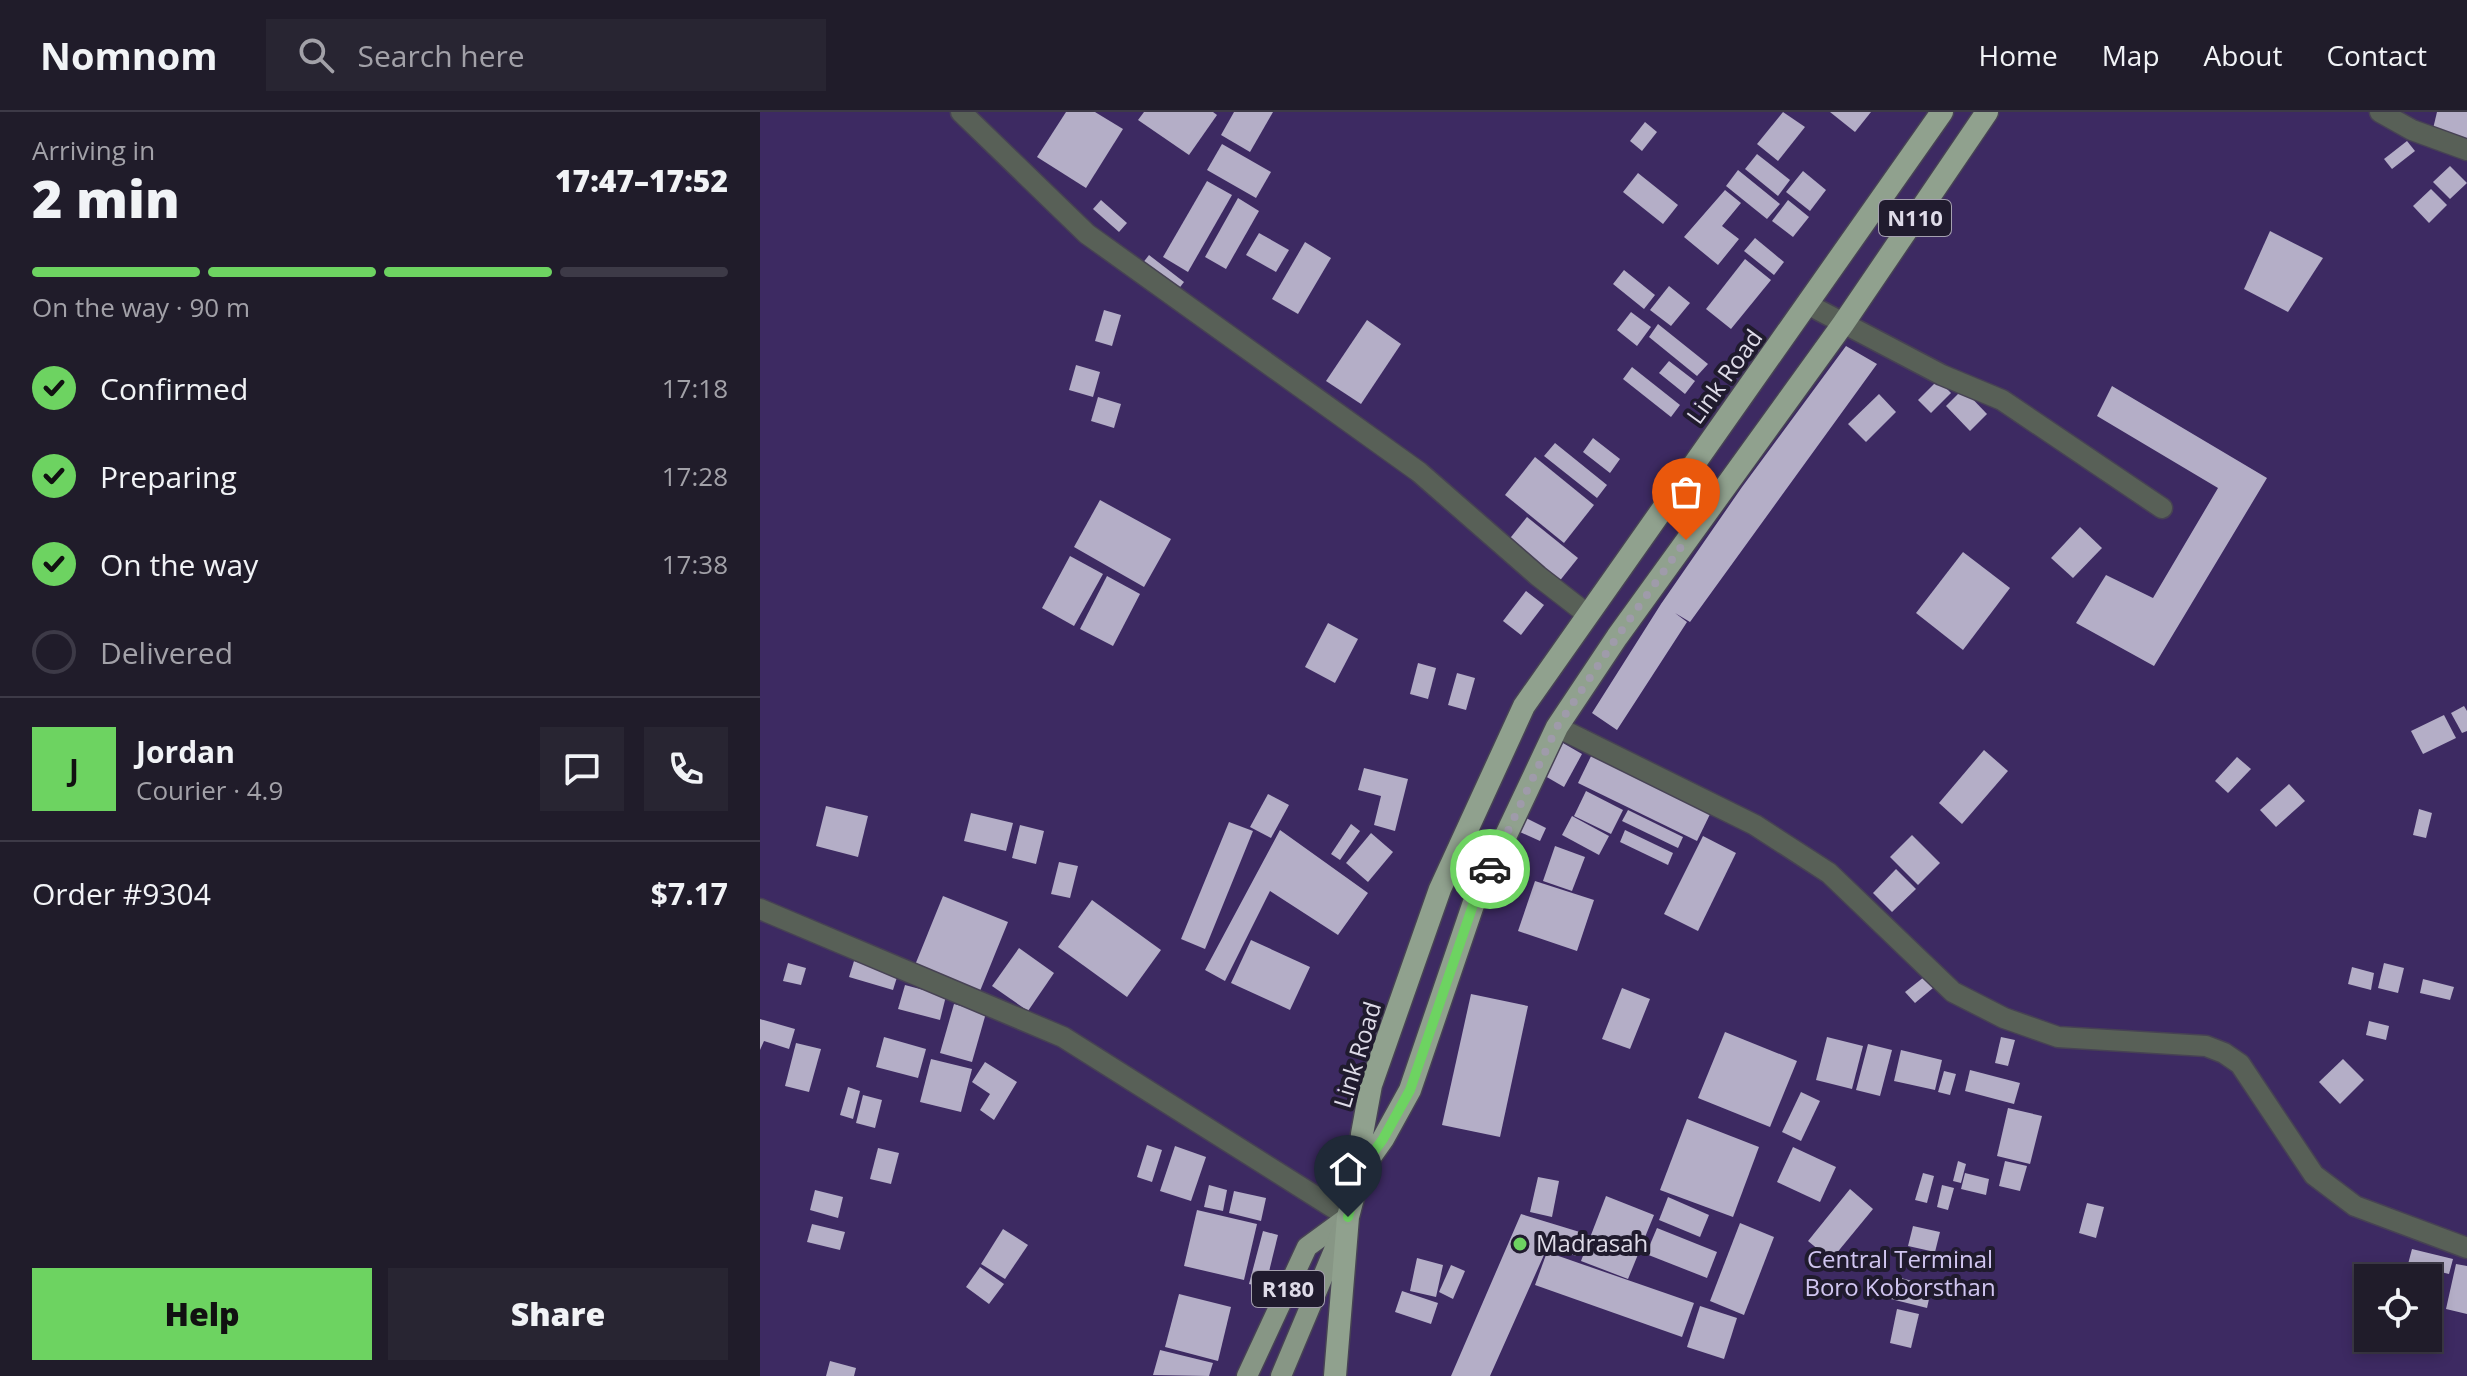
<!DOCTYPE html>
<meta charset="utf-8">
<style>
:root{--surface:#201c2a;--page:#282532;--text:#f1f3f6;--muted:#a2a1a8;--line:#3d3a47;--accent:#6dd361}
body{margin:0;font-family:"Open Sans",sans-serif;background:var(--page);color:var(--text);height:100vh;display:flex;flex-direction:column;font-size:30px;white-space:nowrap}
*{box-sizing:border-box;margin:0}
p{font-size:26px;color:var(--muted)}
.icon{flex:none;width:44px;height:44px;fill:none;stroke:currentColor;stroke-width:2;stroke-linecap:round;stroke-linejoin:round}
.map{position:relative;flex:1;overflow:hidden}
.side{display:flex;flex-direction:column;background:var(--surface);width:760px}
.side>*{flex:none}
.controls{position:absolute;left:1594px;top:1152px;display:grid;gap:16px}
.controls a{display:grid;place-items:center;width:88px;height:88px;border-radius:0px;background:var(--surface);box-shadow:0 4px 12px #0003,0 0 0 2px var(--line);font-size:40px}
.pin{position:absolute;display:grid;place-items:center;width:68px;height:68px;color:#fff;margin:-82px -34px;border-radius:50% 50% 50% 0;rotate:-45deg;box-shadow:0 0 8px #0007}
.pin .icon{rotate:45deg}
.courier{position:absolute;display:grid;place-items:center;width:80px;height:80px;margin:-40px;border:6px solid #6dd361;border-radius:50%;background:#fff;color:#222;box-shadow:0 2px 10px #0007}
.overview em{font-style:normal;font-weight:800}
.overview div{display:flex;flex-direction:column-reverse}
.overview{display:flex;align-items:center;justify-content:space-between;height:136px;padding:0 32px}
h1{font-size:52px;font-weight:800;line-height:60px}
.bar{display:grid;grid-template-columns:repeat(4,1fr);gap:12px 8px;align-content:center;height:96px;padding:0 32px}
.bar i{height:10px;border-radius:6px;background:var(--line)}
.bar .current{background:var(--accent)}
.bar p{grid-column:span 4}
.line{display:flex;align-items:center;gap:20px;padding:0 32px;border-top:2px solid var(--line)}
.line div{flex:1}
.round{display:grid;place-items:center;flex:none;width:84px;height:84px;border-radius:0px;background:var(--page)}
ol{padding:0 32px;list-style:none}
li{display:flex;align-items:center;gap:24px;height:88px}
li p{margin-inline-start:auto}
li .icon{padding:8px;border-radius:50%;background:var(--accent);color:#111;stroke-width:4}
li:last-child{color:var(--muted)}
li i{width:44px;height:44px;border:4px solid var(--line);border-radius:50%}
.action{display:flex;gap:16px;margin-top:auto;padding:16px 32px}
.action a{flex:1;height:92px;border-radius:0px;background:var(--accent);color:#111;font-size:32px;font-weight:800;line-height:92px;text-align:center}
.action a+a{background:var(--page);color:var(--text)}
header{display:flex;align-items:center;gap:48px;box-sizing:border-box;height:112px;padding:0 40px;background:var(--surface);border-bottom:2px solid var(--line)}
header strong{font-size:38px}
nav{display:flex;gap:44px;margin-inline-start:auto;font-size:28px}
.search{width:560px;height:72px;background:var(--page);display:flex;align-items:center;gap:20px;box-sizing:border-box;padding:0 28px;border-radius:0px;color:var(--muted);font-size:30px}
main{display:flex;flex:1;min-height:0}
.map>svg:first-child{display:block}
.green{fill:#3d2a62;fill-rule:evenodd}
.building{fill:#b4aec7}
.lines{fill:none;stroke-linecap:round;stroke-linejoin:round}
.minor-casing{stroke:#474254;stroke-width:23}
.primary-casing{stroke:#474254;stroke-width:23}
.trunk-casing{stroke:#474254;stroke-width:25}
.minor{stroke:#586057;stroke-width:20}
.primary{stroke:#879685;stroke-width:20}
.trunk{stroke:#90a18e;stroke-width:22}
.done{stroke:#9f9baa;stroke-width:8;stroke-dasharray:0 14.4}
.route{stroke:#6dd361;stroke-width:10}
.poi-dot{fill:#6dd361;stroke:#201b2e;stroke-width:3}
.labels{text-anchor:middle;stroke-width:8;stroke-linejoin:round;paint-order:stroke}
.shield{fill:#201b2e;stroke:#a5a1b0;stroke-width:2}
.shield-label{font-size:22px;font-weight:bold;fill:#dedbe8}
.street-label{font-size:24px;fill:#dedbe8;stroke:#201b2e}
.poi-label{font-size:24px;fill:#dedbe8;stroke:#201b2e;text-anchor:start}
.park-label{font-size:24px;fill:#d0c5f0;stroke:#201b2e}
</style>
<header>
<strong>Nomnom</strong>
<div class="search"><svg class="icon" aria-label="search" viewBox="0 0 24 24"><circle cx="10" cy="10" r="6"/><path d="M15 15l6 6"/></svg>Search here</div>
<nav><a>Home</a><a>Map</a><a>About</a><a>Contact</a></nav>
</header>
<main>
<section class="side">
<div class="overview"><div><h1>2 min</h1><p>Arriving in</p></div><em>17:47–17:52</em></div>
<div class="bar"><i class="current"></i><i class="current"></i><i class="current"></i><i></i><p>On the way · 90 m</p></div>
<ol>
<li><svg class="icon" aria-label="check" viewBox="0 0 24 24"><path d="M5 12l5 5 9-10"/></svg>Confirmed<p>17:18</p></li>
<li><svg class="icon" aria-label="check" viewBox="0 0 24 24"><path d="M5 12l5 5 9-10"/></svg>Preparing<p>17:28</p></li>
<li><svg class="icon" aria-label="check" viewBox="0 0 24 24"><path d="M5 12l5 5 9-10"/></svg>On the way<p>17:38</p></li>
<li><i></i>Delivered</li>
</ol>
<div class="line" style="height:144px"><b class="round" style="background:var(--accent);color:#111">J</b><div><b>Jordan</b><p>Courier · 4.9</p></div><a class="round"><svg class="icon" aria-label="chat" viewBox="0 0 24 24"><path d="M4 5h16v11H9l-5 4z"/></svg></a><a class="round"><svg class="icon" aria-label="phone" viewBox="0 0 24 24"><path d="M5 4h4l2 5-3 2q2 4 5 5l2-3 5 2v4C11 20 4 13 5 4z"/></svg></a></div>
<div class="line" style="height:104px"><div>Order #9304</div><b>$7.17</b></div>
<div class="action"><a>Help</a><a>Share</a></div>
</section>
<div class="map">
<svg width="1707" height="1264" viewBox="0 0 1707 1264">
<rect width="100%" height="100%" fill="#2a2538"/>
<path class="green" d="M 0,0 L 1707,0 L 1707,1264 L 0,1264 ZM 1608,1166 L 1668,1166 L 1668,1226 L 1608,1226 Z"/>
<g class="building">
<polygon points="306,0 335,0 363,17 326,76 277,45"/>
<polygon points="384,0 453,0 457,3 429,43 378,8"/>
<polygon points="474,0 513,0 490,40 461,23"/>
<polygon points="1023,0 1045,15 1018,49 997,32"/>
<polygon points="1070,0 1111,0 1095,20"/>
<polygon points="1677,0 1707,0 1707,30 1672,21"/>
<polygon points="885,10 897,20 882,39 870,29"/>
<polygon points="1647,29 1655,39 1632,57 1624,47"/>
<polygon points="462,32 511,60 496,86 447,58"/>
<polygon points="997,42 1030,68 1018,84 985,57"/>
<polygon points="1690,54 1707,71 1690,87 1673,70"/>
<polygon points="978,58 1020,92 1007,107 966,74"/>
<polygon points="1043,59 1066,78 1050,99 1026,80"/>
<polygon points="878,61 918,93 903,112 863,80"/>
<polygon points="447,69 472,83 428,160 403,145"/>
<polygon points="1671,77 1687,93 1669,111 1653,94"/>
<polygon points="965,78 981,91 962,114 979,127 958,153 924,125"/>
<polygon points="478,86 499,99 466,157 445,145"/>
<polygon points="341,88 367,111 359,120 333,97"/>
<polygon points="1028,88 1049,105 1033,125 1012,109"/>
<polygon points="1510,119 1563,146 1528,200 1484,177"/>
<polygon points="499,121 529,138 516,160 486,143"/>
<polygon points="995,126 1024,150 1014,163 984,139"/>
<polygon points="545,130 571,146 538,202 512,187"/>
<polygon points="389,143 424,170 417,179 382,152"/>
<polygon points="985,147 1011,168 971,217 946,197"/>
<polygon points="864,158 895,183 884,197 853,172"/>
<polygon points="909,174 930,191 911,214 890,198"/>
<polygon points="344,198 361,203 352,234 335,229"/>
<polygon points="871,200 891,215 877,234 857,218"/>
<polygon points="607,208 641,232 601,292 566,269"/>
<polygon points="898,212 948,252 937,264 889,225"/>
<polygon points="1086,234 1117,252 930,510 915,501 927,510 857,618 832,601 901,492 982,375"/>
<polygon points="909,249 935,269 925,282 899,261"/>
<polygon points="316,253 340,260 333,285 309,278"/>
<polygon points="872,255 920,293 911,305 863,267"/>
<polygon points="1178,268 1191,281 1171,301 1158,288"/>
<polygon points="1352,274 1507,366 1394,554 1316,511 1346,463 1393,486 1458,376 1337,304"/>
<polygon points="1203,277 1227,302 1210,319 1186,294"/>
<polygon points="1119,282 1136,300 1106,330 1088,312"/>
<polygon points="338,285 361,292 354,316 331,309"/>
<polygon points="833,326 860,347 850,361 823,340"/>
<polygon points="795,331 847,373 837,386 784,344"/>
<polygon points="775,345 834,393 804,431 745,383"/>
<polygon points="340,388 411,427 384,475 314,435"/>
<polygon points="767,405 818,446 798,471 747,430"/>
<polygon points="1320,415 1342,436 1313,466 1291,446"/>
<polygon points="1203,440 1250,476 1203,538 1156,501"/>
<polygon points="310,444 343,462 314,514 282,496"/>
<polygon points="347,464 380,482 353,534 320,517"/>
<polygon points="766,479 784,493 761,523 743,509"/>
<polygon points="568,511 598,527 575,571 545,555"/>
<polygon points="658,551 676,556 668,587 650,582"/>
<polygon points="697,561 715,566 706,598 688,593"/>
<polygon points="1704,594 1707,599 1707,619 1702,621 1691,601"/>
<polygon points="1684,603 1696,626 1663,642 1651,619"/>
<polygon points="803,631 822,642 804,675 785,664"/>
<polygon points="834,638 953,696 937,729 818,671"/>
<polygon points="1224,638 1248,659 1202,712 1179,691"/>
<polygon points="1477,645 1491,657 1468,681 1455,669"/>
<polygon points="604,656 648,667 635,719 614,713 621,684 598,678"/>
<polygon points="1529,672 1545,689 1516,715 1500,698"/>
<polygon points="826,679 863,698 851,722 814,704"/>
<polygon points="508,682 529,693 511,726 490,715"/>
<polygon points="66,694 108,704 98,745 56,734"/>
<polygon points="1659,697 1672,701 1666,726 1653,723"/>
<polygon points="868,698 923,725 918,736 862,709"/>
<polygon points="211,701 253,711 246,739 204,729"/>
<polygon points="758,702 786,716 780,729 751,716"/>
<polygon points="812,704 849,724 839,743 802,723"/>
<polygon points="469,710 493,719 445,837 421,827"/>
<polygon points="591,712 600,719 580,748 571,742"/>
<polygon points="260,713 284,719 276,752 252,746"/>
<polygon points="520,718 608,781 578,823 510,779 465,869 445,858"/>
<polygon points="865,718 913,741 908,753 860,730"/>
<polygon points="611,721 633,740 608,770 586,751"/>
<polygon points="1152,723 1180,751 1158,773 1130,745"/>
<polygon points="943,724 976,741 938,819 904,802"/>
<polygon points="795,734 825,745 812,779 783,769"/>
<polygon points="299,750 318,754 310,786 291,782"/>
<polygon points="1136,757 1156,777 1132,800 1113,781"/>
<polygon points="775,769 834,788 817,839 758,819"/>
<polygon points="183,784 248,810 218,884 153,858"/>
<polygon points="332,788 401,838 367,885 298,835"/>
<polygon points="491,828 550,855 530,898 471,871"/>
<polygon points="259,836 294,861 268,899 232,874"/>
<polygon points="94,849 138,862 133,878 89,865"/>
<polygon points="28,851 46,856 41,873 23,869"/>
<polygon points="1624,851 1644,856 1638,881 1618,876"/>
<polygon points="1592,855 1614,861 1611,878 1588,872"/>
<polygon points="1164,865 1173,876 1155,891 1145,880"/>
<polygon points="1663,867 1694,875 1690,888 1660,881"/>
<polygon points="145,873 186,884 180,908 138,897"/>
<polygon points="862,876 890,887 870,937 842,927"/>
<polygon points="711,882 768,894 740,1025 682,1013"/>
<polygon points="194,892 226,901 212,950 180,941"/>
<polygon points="0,907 35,917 29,937 4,929 0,938"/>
<polygon points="1609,909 1629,914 1626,928 1606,923"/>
<polygon points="965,920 1037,949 1010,1015 938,986"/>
<polygon points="124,925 166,937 158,966 116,955"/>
<polygon points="1067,925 1103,934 1092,977 1056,968"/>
<polygon points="1241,925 1255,928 1248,954 1235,951"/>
<polygon points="36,931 61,937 49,980 25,974"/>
<polygon points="1108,932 1132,938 1120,984 1096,978"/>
<polygon points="1141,938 1182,948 1175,978 1134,969"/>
<polygon points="171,947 212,957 201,1000 160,990"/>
<polygon points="1583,947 1604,968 1580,992 1559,970"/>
<polygon points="225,950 257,970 234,1008 220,998 230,982 212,970"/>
<polygon points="1210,958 1260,971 1254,992 1205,979"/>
<polygon points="1184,959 1196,962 1190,983 1178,980"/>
<polygon points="88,975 100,979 93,1007 80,1003"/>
<polygon points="1041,980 1060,989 1041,1029 1022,1020"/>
<polygon points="103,983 122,988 115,1016 96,1011"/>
<polygon points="1248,996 1282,1004 1270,1052 1237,1044"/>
<polygon points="927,1007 999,1035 973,1105 900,1078"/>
<polygon points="387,1033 402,1038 392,1070 377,1065"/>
<polygon points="415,1034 446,1045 431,1089 400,1079"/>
<polygon points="1033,1035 1076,1055 1060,1090 1017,1070"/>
<polygon points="118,1036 139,1041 131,1072 110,1067"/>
<polygon points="1198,1049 1206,1052 1201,1071 1193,1069"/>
<polygon points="1245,1049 1267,1054 1260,1079 1239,1074"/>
<polygon points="1163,1061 1174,1064 1167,1091 1155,1088"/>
<polygon points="1205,1061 1229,1067 1226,1083 1201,1077"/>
<polygon points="778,1065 799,1069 792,1105 770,1100"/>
<polygon points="449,1073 467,1078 463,1099 444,1095"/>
<polygon points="1182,1073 1194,1076 1188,1098 1177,1095"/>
<polygon points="1090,1077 1113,1097 1071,1148 1048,1129"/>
<polygon points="55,1078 83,1085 78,1106 50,1098"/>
<polygon points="474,1079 506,1086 501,1109 469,1101"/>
<polygon points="846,1084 894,1103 868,1167 821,1149"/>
<polygon points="908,1085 949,1103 940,1125 899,1108"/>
<polygon points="1327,1091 1344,1095 1336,1126 1319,1121"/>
<polygon points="437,1098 497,1112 484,1168 424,1154"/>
<polygon points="761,1102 823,1121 816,1144 788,1134 730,1264 691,1264"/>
<polygon points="980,1111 1014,1125 984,1203 950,1189"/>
<polygon points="52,1112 85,1120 80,1138 47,1130"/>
<polygon points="1153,1114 1180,1120 1175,1140 1148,1134"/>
<polygon points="897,1116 957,1140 947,1166 886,1142"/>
<polygon points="243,1117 268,1133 245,1167 221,1152"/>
<polygon points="503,1119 518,1123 505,1176 489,1172"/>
<polygon points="1652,1137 1693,1147 1689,1162 1648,1152"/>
<polygon points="787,1140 934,1191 922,1225 775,1173"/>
<polygon points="657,1146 683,1153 676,1185 650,1179"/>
<polygon points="1696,1152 1707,1154 1707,1202 1686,1197"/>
<polygon points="691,1153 705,1159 693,1187 679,1180"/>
<polygon points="220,1155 244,1172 229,1192 206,1175"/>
<polygon points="1133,1164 1172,1174 1167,1196 1127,1186"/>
<polygon points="642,1179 678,1191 671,1212 635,1200"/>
<polygon points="419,1182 471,1195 458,1249 405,1235"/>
<polygon points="940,1194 977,1206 964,1247 927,1235"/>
<polygon points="1137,1197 1159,1202 1151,1236 1130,1231"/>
<polygon points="400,1238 453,1251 449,1264 393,1263"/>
<polygon points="70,1249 96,1256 94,1264 66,1264"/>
</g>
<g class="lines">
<g class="minor-casing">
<g id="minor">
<polyline points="201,0 327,122 659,360 778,464 827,502"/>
<polyline points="1620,0 1652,18 1707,38"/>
<polyline points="1049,193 1182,263 1242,288 1402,396"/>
<polyline points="797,615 995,713 1069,761 1193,880 1244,906 1298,925 1446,934 1464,941 1480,952 1554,1063 1595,1094 1707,1136"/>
<polyline points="0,797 303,925 588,1105"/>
</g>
</g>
<g class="primary-casing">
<g id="primary">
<polyline points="487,1264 547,1135 588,1105"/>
<polyline points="521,1264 585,1112"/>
</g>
</g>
<g class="trunk-casing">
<g id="trunk">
<polyline points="601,1058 623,1027 650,978 713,793 797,615 857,525 1083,212 1227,0"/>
<polyline points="575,1264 588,1105 600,1059 602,1022 611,973 680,777 764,594 1182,0"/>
</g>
</g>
<use href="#minor" class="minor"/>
<use href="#primary" class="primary"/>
<use href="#trunk" class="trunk"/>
</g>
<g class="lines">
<polyline class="done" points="730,757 797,615 857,525 926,428"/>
<polyline class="route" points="588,1105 600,1059 623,1027 650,978 713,793 730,757"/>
</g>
<circle class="poi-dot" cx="760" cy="1132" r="8"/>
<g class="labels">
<g class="shield">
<rect x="1119" y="88" width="72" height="36" rx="6"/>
<rect x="492" y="1159" width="72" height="36" rx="6"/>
</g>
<g class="shield-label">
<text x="1155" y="114">N110</text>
<text x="528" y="1185">R180</text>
</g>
<g class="street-label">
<text transform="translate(965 265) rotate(-54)" y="8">Link Road</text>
<text transform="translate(598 943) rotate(-73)" y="8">Link Road</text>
</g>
<g class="poi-label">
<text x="776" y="1140">Madrasah</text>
</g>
<g class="park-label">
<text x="1140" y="1156">Central Terminal<tspan x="1140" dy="28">Boro Koborsthan</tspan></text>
</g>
</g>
</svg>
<div class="controls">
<a><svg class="icon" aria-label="locate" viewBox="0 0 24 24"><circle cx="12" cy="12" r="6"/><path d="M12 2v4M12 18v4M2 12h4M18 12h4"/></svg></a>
</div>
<div class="pin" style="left:926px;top:428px;background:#ea580c"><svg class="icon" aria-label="bag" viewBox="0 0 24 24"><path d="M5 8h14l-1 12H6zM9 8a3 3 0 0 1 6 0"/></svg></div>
<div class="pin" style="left:588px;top:1105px;background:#1f2937"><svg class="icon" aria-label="home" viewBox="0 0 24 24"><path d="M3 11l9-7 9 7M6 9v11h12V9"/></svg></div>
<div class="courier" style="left:730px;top:757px"><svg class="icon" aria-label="car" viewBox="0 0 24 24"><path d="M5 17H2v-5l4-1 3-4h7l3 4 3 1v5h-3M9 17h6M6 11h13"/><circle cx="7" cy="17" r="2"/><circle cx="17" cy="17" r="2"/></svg></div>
</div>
</main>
